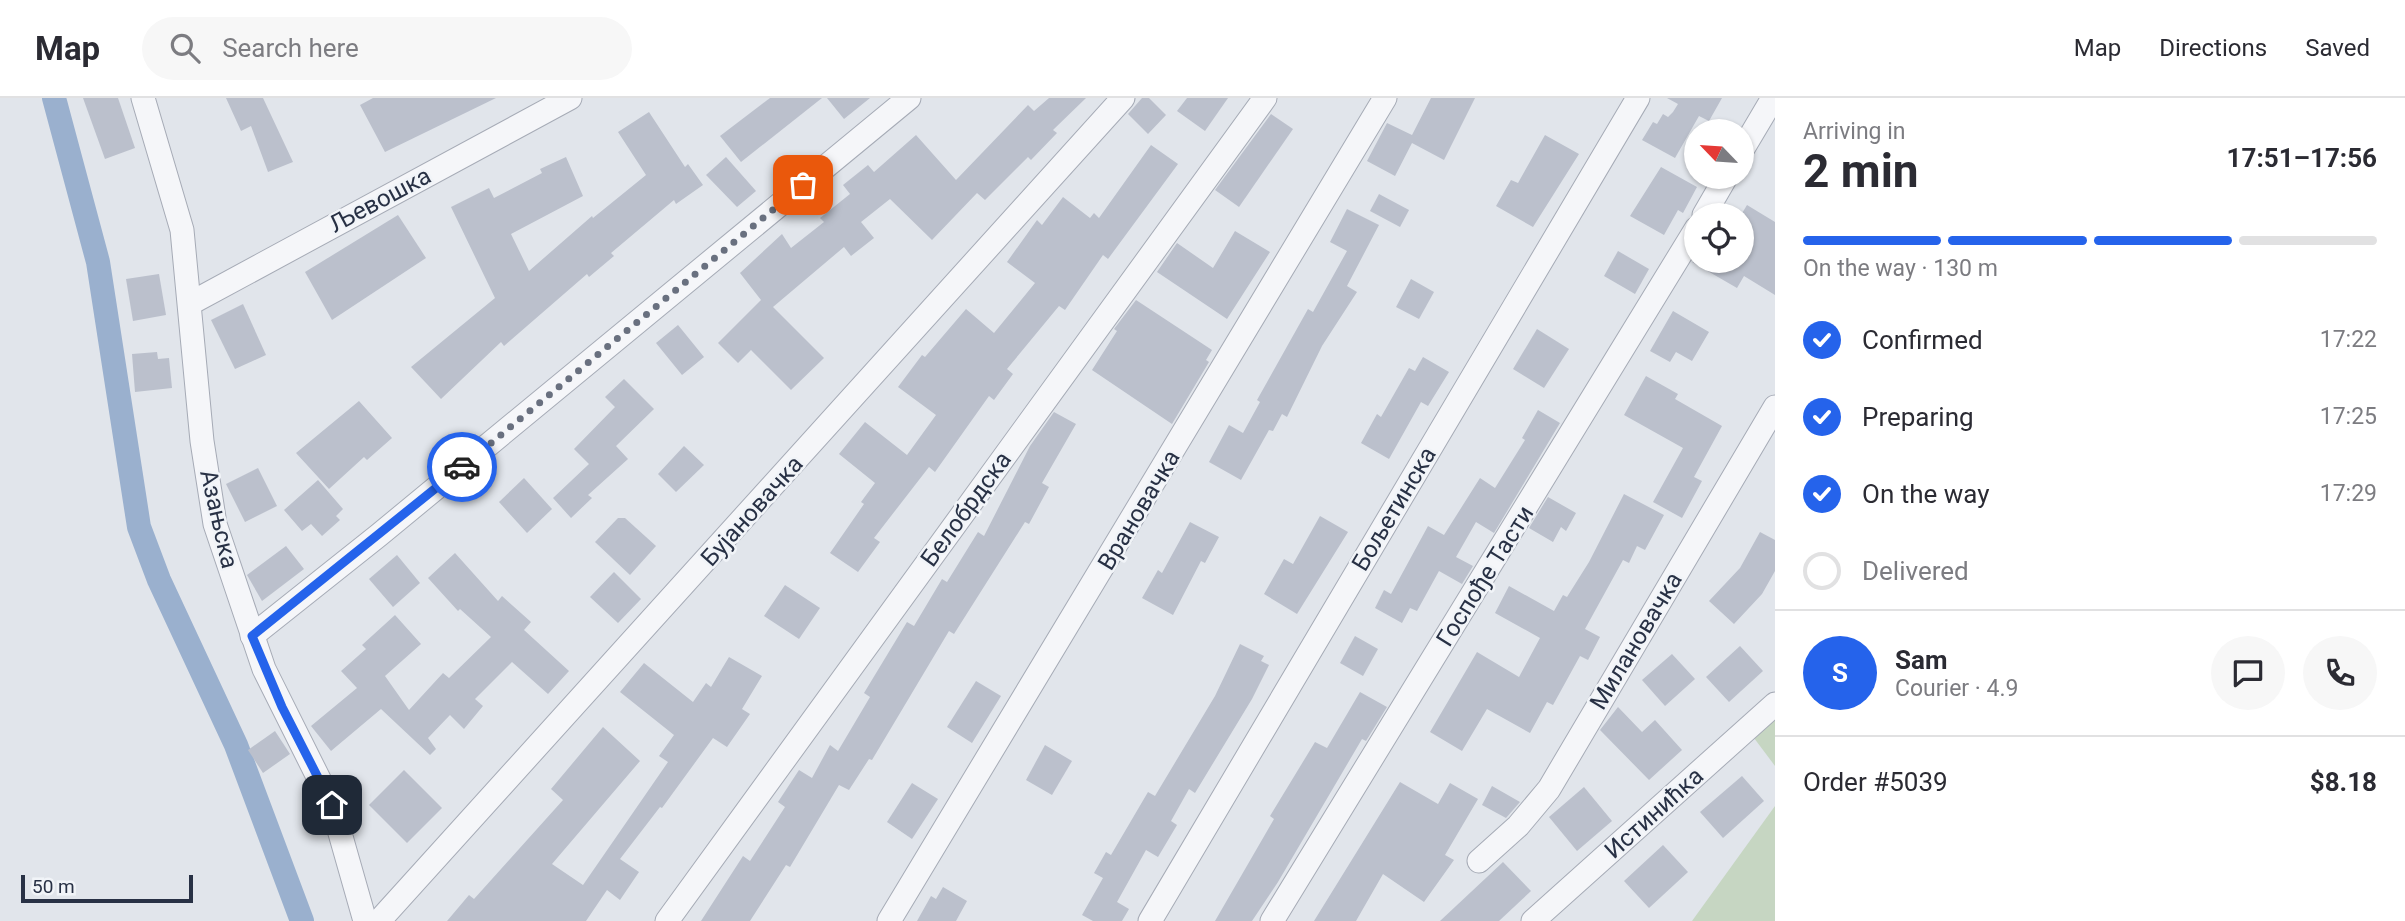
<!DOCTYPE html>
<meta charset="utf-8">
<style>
:root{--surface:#fff;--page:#f7f7f7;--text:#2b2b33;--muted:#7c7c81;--line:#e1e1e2;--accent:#2563eb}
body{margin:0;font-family:Roboto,sans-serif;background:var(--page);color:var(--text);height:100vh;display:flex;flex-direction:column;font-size:26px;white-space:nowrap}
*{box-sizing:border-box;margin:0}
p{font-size:23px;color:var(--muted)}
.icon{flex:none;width:38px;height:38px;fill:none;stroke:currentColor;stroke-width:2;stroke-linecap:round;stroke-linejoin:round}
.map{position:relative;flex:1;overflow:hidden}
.drawer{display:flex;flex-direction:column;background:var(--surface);width:630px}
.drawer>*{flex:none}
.needle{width:46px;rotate:295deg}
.controls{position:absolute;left:1684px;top:21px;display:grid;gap:14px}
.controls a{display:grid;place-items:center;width:70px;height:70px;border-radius:50%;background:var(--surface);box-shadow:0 2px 5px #0004;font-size:35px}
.scale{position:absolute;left:21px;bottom:18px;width:172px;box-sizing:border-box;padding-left:7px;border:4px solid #283145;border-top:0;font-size:19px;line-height:24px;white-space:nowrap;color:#283145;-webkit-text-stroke:5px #f1f4f8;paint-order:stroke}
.pin{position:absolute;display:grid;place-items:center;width:60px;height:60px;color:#fff;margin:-30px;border-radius:14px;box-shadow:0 4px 10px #0006}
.courier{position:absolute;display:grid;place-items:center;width:70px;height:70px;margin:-35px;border:5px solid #2563eb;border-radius:50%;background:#fff;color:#222;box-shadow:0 2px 9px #0007}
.head em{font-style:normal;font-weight:700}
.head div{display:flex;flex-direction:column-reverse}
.head{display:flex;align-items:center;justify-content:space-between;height:119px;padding:0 28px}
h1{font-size:46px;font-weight:700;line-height:52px}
.bar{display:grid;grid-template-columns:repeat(4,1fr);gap:10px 7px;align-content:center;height:84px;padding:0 28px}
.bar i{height:9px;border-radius:5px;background:var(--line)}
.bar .on{background:var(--accent)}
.bar p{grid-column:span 4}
.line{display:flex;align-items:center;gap:18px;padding:0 28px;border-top:2px solid var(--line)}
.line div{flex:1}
.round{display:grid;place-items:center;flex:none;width:74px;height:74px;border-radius:37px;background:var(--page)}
ol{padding:0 28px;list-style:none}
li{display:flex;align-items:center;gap:21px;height:77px}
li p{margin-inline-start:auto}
li .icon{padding:7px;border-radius:50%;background:var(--accent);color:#fff;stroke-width:4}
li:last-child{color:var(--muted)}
li i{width:38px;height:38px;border:4px solid var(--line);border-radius:50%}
header{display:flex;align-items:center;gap:42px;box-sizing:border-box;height:98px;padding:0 35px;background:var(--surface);border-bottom:2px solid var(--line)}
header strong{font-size:33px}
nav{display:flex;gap:38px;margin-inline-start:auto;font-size:24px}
.search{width:490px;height:63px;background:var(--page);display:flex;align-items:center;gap:18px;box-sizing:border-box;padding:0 24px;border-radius:38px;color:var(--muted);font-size:26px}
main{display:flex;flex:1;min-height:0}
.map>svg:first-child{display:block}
.green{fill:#c6d6c2}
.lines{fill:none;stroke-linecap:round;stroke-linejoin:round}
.canal{stroke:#9ab0ce;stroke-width:24}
.building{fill:#bbc0cc}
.minor-casing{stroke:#a6abb6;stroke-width:25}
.minor{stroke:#f5f6f9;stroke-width:23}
.done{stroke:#69707f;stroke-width:7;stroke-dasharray:0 12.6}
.route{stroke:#2563eb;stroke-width:9}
.labels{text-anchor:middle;stroke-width:5;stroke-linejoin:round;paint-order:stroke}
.street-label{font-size:24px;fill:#283145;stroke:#f1f4f8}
</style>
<header>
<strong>Map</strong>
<div class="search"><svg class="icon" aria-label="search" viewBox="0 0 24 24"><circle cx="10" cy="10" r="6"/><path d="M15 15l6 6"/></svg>Search here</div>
<nav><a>Map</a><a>Directions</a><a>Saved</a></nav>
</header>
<main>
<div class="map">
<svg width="1775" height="823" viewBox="0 0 1775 823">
<rect width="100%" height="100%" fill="#e1e5eb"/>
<g class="green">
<polygon points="1775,621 1775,668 1754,640"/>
<polygon points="1775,708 1775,823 1692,823"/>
</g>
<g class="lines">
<polyline class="canal" points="54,0 98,164 139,429 159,482 236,647 302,823"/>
</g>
<g class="building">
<polygon points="83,0 118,0 135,50 105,61"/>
<polygon points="226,0 263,0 293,64 268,74 251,28 241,33"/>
<polygon points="373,0 496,0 385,54 360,7"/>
<polygon points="770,0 822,0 741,64 720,38"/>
<polygon points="827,0 870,0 844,21"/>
<polygon points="1049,0 1086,0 1053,32 1057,35 1031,62 1028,59 985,102 977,95 932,142 890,101 861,124 874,140 851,158 844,149 773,209 824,260 791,292 751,252 738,265 718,245 761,202 740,175 782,136 791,150 824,124 820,120 850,96 843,87 868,67 874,74 916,37 956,82 1028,7 1034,13"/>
<polygon points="1142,0 1149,0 1166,17 1148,36 1128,16"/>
<polygon points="1187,0 1228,0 1205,33 1177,13"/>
<polygon points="1431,0 1475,0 1444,62 1412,45 1395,78 1367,63 1387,25 1412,37"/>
<polygon points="1667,0 1722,0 1709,23 1699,18 1675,60 1642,42 1653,24 1657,26 1663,16 1668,19 1673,14 1678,6"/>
<polygon points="649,14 685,69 688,66 703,87 676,106 674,102 611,155 614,158 589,179 587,176 504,248 501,244 441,301 411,269 495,200 451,109 489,90 494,100 542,75 540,71 566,59 583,98 511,136 529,173 592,118 593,120 646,77 618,34"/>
<polygon points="1271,16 1293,31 1239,109 1215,92"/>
<polygon points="1545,37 1579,56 1533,129 1496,108 1511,82 1518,85"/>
<polygon points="1151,47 1178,66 1108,161 1103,157 1065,212 1059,208 1007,271 1013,276 994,302 989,298 935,374 929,369 874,440 880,444 858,474 830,455 864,406 861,404 875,385 839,356 865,324 907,357 936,317 898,289 922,257 925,259 966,211 994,235 1035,185 1007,164 1037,122 1042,127 1063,99 1090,120 1094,115 1099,120"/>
<polygon points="726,59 756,93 737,109 706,77"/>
<polygon points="1661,69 1697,89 1683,115 1678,112 1664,137 1630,118"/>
<polygon points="1379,96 1409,112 1400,129 1370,113"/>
<polygon points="1747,107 1775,124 1775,197 1744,178 1737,190 1692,164 1741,163 1741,117"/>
<polygon points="1347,111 1379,127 1347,188 1357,194 1322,248 1287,319 1282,316 1273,333 1269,332 1241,382 1209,364 1229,327 1243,335 1260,304 1257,302 1308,211 1313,214 1347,153 1330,144"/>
<polygon points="398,117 426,160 332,222 305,174"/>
<polygon points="1235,133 1270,154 1227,221 1157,174 1177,145 1213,170"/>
<polygon points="1618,153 1649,171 1635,196 1604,178"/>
<polygon points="159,176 166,217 133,223 126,181"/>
<polygon points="1411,181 1434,194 1419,221 1396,209"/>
<polygon points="1136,202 1212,252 1206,262 1209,264 1172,326 1092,272 1117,233 1114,231"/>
<polygon points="243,206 266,257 235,271 211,222"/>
<polygon points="1673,213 1709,234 1692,263 1676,254 1670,264 1650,253"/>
<polygon points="678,227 704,259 682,277 656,245"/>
<polygon points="1537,231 1569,251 1544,290 1513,271"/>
<polygon points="157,254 158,261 169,260 172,290 135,294 132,256"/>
<polygon points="1423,259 1449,274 1428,308 1421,304 1389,361 1361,345 1377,316 1381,319 1409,270 1415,273"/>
<polygon points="1646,278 1678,296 1675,301 1722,328 1694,379 1702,383 1682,420 1653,404 1683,350 1624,317"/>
<polygon points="624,281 654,311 616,348 628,361 588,397 592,400 571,420 553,400 589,366 574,351 615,309 605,299"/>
<polygon points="359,303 392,340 367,362 364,359 329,391 296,355"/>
<polygon points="1538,312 1560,325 1494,435 1476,424 1456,459 1473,468 1462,486 1439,473 1417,513 1410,510 1402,525 1375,510 1384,492 1391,496 1428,428 1444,437 1480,380 1495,390 1525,342 1522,340"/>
<polygon points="1054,314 1076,326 1042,385 1049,389 1029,426 1025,424 954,536 949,533 872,662 869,661 849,692 839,687 790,769 786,767 750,823 701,823 743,758 750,763 785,709 778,704 799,672 812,680 830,647 838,653 870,599 864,595 907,524 914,528 942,481 947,484 978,434 984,438 1030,348"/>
<polygon points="684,348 704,367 676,394 658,376"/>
<polygon points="258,370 277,408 245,424 226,386"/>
<polygon points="524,380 552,411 527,435 499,404"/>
<polygon points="318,382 343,411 336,418 340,422 322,438 311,426 302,433 284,412"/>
<polygon points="1624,396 1664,417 1645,452 1637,448 1629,465 1623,462 1585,531 1600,539 1588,562 1580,558 1553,607 1547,604 1530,635 1487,611 1462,653 1430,634 1477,554 1519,579 1540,540 1495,515 1509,488 1554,513 1563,497 1567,499 1589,464"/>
<polygon points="1548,399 1576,415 1566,433 1561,429 1553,444 1529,430"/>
<polygon points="1320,418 1348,434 1297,516 1264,496 1284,461 1293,466"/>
<polygon points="618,420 625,420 656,448 630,477 595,444"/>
<polygon points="1190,424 1219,439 1205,465 1201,463 1173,517 1142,500 1158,472 1162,475"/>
<polygon points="1760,434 1775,442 1775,473 1762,496 1734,526 1709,503 1740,470"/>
<polygon points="286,448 304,471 262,503 247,477"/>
<polygon points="455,455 498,503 502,498 531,524 524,532 569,573 548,596 512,564 475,601 483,608 464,631 450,617 428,640 436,651 430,657 381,611 331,653 311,628 357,590 341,573 366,551 362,547 395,517 421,546 385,578 409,612 443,575 449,580 491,539 460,511 458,513 428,480"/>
<polygon points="397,457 420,485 393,509 369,481"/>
<polygon points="614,474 641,501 618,525 590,499"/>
<polygon points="785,487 820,510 799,541 764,518"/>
<polygon points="1355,538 1378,551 1363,578 1340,565"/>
<polygon points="1240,546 1264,558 1261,563 1269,567 1252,601 1195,695 1189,691 1171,723 1177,727 1158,759 1146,752 1117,804 1129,811 1122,823 1093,823 1082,817 1103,780 1094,775 1106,754 1111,757 1148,694 1155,698 1215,598"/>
<polygon points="1740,548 1763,573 1729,604 1706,579"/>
<polygon points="1672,556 1695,581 1665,608 1642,582"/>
<polygon points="729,559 762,578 742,611 750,616 727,649 713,640 662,710 660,709 620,761 639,774 620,802 607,792 586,823 447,823 469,797 474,801 563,702 551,691 603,629 640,663 552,766 583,787 668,664 659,658 674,637 620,594 644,565 693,604 706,585 711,589"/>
<polygon points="976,583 1001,598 972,645 947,629"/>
<polygon points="1360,594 1387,609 1366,643 1362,641 1278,784 1252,823 1215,823 1274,721 1270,718 1315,644 1327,650"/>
<polygon points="1618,609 1642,634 1655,622 1682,652 1649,682 1600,632"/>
<polygon points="275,633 290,656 263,675 248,652"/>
<polygon points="1045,647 1072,663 1052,697 1026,682"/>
<polygon points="404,672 442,710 407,745 369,707"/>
<polygon points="1742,678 1764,703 1723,740 1700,714"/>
<polygon points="1400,684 1438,706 1450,685 1478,701 1445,757 1454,762 1424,804 1383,776 1356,823 1314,823"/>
<polygon points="912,685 938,701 912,741 887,724"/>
<polygon points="1492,688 1520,704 1506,720 1482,707"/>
<polygon points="1584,689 1612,723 1577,753 1549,719"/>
<polygon points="1663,747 1688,774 1649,810 1624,783"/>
<polygon points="1503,764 1531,793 1499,823 1440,823"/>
<polygon points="943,789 967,803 956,823 917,823 931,798 936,801"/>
</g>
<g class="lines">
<g class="minor-casing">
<g id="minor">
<polyline points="143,0 182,132 202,343 215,426 264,571 332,707 365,823"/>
<polyline points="1741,54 1773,0"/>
<polyline points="1704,117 1726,79"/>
<polyline points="191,205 570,0"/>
<polyline points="252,538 379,437 909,0"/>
<polyline points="1479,763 1518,728 1549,691 1775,309"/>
<polyline points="379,823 1123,0"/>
<polyline points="667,823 1265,0"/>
<polyline points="889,823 1385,0"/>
<polyline points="1150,823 1638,0"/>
<polyline points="1272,823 1696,131"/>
<polyline points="1533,823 1775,606"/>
</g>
</g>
<use href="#minor" class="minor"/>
</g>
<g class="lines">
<polyline class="done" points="462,369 803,87"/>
<polyline class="route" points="332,707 282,609 252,538 462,369"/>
</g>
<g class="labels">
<g class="street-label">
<text transform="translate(380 102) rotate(-28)" y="8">Љевошка</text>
<text transform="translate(966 411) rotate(-54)" y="8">Белобрдска</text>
<text transform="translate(1394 411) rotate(-59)" y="8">Бољетинска</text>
<text transform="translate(1139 412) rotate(-59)" y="8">Врановачка</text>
<text transform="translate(752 413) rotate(-48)" y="8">Бујановачка</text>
<text transform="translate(219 421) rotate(77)" y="8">Азањска</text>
<text transform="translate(1485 478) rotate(-58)" y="8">Госпође Тасти</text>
<text transform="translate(1636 543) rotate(-59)" y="8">Милановачка</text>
<text transform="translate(1654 715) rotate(-42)" y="8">Истинићка</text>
</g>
</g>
</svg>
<div class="controls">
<a><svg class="needle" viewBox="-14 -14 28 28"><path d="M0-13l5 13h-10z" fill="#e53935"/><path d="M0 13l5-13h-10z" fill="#7c7c81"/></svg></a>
<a><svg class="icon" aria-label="locate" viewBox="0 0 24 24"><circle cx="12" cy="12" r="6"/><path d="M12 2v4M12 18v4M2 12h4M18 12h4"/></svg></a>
</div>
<div class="scale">50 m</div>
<div class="pin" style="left:803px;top:87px;background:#ea580c"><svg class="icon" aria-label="bag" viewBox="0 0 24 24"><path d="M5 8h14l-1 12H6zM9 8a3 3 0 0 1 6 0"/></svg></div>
<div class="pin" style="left:332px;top:707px;background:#1f2937"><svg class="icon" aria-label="home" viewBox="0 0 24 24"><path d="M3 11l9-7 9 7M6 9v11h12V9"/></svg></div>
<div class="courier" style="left:462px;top:369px"><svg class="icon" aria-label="car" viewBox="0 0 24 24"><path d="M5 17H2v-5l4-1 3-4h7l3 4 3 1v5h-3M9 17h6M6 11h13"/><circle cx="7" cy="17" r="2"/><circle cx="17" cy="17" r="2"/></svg></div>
</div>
<section class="drawer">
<div class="head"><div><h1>2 min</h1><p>Arriving in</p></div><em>17:51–17:56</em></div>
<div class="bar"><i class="on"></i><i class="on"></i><i class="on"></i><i></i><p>On the way · 130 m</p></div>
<ol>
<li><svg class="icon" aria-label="check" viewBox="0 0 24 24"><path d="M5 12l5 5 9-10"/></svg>Confirmed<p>17:22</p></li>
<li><svg class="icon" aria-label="check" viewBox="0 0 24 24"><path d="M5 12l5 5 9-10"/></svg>Preparing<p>17:25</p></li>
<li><svg class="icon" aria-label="check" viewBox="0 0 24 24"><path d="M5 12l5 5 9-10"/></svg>On the way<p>17:29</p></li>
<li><i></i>Delivered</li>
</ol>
<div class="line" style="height:126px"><b class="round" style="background:var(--accent);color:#fff">S</b><div><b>Sam</b><p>Courier · 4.9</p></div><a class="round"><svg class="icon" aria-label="chat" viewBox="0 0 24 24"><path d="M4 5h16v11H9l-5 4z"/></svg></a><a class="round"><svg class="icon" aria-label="phone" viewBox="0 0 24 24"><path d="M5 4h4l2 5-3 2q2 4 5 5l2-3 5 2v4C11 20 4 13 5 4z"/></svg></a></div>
<div class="line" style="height:91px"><div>Order #5039</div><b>$8.18</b></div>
</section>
</main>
